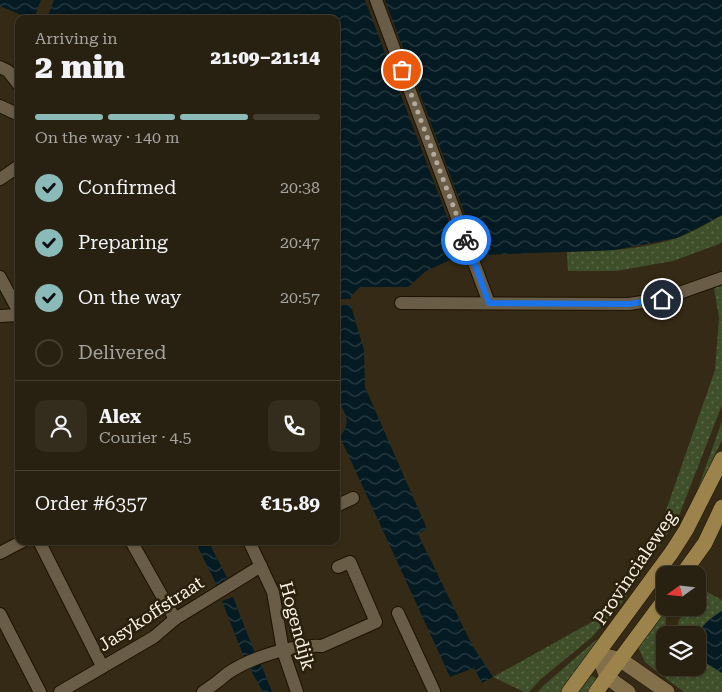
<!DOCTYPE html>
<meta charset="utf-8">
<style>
:root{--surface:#282010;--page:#342d1e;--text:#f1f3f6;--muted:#a5a39f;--line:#443e30;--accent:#8bbbb9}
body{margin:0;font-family:"Roboto Serif",serif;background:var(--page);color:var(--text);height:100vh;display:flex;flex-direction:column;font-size:19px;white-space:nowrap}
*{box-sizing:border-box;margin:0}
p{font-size:16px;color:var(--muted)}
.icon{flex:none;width:28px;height:28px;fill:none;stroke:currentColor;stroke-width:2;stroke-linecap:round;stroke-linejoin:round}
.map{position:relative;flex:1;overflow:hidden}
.sheet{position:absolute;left:15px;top:15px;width:325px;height:530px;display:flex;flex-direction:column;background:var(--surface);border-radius:10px;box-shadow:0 1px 4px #0004,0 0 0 1px var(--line)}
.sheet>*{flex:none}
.needle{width:32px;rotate:255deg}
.fabs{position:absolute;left:656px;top:566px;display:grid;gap:10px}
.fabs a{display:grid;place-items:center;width:50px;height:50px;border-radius:10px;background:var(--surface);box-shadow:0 1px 4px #0004,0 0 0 1px var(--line);font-size:25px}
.pin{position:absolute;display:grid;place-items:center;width:42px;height:42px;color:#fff;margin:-21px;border:2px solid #fff;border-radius:50%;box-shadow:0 1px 5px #0007}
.courier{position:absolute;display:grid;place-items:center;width:50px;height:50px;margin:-25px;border:4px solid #1a73e8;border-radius:50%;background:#fff;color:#222;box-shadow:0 1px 6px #0007}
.head em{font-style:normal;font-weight:800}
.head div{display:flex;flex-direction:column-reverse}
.head{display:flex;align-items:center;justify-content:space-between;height:85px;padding:0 20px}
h1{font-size:32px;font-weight:800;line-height:38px}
.bar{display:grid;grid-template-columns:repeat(4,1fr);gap:8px 5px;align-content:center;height:60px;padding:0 20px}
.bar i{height:6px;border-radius:4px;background:var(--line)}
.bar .current{background:var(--accent)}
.bar p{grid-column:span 4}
.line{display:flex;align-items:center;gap:12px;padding:0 20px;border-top:1px solid var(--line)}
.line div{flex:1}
.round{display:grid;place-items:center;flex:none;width:52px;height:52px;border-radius:10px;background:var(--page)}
ol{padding:0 20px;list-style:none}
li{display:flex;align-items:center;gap:15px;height:55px}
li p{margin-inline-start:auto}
li .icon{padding:5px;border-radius:50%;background:var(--accent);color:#111;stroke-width:4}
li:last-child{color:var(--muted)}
li i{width:28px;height:28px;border:2px solid var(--line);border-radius:50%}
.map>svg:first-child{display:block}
.grass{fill:url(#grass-dots)}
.water{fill:url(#water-waves)}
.pier{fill:#352a15}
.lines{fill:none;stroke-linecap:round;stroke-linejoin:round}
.minor-casing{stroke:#1c1201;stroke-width:14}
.secondary-casing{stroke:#1c1201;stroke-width:16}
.primary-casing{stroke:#1c1201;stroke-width:16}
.minor{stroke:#6a5d48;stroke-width:12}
.secondary{stroke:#83704a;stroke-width:15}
.primary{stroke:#9c834c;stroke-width:15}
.done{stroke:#b4ab9c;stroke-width:5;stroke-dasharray:0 9}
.route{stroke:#1a73e8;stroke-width:6}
.labels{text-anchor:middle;stroke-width:5;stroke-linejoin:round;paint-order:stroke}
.street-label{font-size:18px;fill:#f8f1e4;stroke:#2b200c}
</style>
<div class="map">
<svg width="722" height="692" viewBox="0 0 722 692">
<defs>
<pattern id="grass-dots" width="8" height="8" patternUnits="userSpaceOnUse" patternTransform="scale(1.25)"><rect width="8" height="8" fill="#3e4f2a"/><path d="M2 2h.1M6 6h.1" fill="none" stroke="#5b6949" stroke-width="1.8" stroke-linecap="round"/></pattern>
<pattern id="water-waves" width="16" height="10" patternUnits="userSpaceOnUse" patternTransform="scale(1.25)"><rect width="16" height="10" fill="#051b23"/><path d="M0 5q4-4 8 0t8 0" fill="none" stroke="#2a3d43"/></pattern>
</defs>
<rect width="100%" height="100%" fill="#352a15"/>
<g class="grass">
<path d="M 722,215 L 722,242 L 719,244 L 673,261 L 616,271 L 568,271 L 567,252 C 604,251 642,250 677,238 C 693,232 708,223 722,215 Z"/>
<polygon points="722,285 722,405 678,518 619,607 591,638 541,679 529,692 524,692 493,677 597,619 654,541 662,522 715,370 719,318 714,288"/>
<polygon points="722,421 722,440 696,494"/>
<path d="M 700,588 L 722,600 L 722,611 C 711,618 703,623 698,635 L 676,635 L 679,620 L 687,608 L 698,608 L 698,592 Z"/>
<polygon points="667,608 663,649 656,671 645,662 638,647"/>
<polygon points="596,640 599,642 560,692 538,692 543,686"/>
<polygon points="698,656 722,673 722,692 684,692 663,676 666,668 698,668"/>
<polygon points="592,676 598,679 588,692 577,692 588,678"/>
</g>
<g class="water">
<path d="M 0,0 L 722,0 L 722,215 L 698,228 L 677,238 L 615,250 L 459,256 L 426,271 L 408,287 L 360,287 L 351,296 L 351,306 L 364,350 L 365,387 L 427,529 L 418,534 L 472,645 L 493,677 L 482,683 L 474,668 L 450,677 L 340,437 C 356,416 338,409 336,391 L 336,19 L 23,19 L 24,16 L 0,6 Z"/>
<polygon points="195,541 208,541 232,587 221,594"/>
<polygon points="233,597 256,656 261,664 272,692 263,692 245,660 222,601"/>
<path d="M 722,611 L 722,673 L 698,658 C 695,632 701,624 722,611 Z"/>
</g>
<g class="pier">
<polygon points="41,0 54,0 47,19 34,19"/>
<polygon points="365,0 385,0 481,258 463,259"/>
<rect x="336" y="299" width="17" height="6"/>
</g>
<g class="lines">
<g class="minor-casing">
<g id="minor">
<polyline points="376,0 489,303"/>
<polyline points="0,67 8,71 19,85"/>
<polyline points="0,106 19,115"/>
<polyline points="0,179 19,166"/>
<polyline points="0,277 19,312"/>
<polyline points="401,303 629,304 662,299 722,278"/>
<polyline points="0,316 19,315"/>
<polyline points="336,506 353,498"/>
<polyline points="39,541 102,666"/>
<polyline points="131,541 175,619"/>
<polyline points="249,541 273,592 283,651 297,692"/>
<polyline points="0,553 23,541"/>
<polyline points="398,613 434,691"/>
<polyline points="0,614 40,692"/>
<polyline points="60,692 154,637 175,619 261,566"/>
<path d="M 203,692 C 212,686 220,680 228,673 C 252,657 294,644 322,646 L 376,622 L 350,562 L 338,567"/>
</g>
</g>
<g class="secondary-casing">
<g id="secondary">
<polyline points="598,654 621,660 667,692"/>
<polyline points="598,654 607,677 628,692"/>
</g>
</g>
<g class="primary-casing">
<g id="primary">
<polyline points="682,575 705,543 722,507"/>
<polyline points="569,692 672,552 686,530 722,459"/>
<polyline points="596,692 665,599"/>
</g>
</g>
<use href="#minor" class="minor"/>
<use href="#secondary" class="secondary"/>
<use href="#primary" class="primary"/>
</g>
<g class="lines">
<polyline class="done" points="402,70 466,240"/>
<polyline class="route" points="466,240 489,303 629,304 662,299"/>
</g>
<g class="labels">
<g class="street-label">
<text transform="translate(635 568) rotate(-56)" y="6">Provincialeweg</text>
<text transform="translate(151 614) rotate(-33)" y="6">Jasykoffstraat</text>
<text transform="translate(297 626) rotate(75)" y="6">Hogendijk</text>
</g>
</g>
</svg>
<div class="fabs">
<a><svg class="needle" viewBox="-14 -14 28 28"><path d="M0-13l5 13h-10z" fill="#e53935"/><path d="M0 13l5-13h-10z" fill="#a5a39f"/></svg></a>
<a><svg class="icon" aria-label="layers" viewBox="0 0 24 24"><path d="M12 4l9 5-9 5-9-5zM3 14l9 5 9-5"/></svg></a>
</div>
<div class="pin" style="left:402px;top:70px;background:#ea580c"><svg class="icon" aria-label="bag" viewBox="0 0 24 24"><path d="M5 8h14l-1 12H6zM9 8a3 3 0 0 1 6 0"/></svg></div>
<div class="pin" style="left:662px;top:299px;background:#1f2937"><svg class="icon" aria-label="home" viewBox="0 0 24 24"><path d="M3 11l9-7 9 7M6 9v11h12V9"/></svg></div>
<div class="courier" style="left:466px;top:240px"><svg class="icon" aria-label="bike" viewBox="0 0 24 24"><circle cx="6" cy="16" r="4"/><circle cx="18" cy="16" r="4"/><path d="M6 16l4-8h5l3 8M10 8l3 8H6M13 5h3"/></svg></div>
<section class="sheet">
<div class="head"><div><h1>2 min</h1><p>Arriving in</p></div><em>21:09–21:14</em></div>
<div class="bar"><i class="current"></i><i class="current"></i><i class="current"></i><i></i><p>On the way · 140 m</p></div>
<ol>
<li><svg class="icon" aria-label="check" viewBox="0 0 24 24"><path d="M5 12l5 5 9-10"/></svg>Confirmed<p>20:38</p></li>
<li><svg class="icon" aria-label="check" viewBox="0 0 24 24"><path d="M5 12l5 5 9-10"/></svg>Preparing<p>20:47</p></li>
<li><svg class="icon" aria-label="check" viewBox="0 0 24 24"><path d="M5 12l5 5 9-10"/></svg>On the way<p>20:57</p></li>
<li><i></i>Delivered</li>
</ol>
<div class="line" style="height:90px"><a class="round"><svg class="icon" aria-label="person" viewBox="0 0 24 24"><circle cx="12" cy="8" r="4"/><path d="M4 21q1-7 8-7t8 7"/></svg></a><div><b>Alex</b><p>Courier · 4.5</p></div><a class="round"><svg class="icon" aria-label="phone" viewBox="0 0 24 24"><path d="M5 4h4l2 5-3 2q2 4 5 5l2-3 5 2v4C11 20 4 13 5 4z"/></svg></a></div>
<div class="line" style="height:65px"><div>Order #6357</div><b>€15.89</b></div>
</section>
</div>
